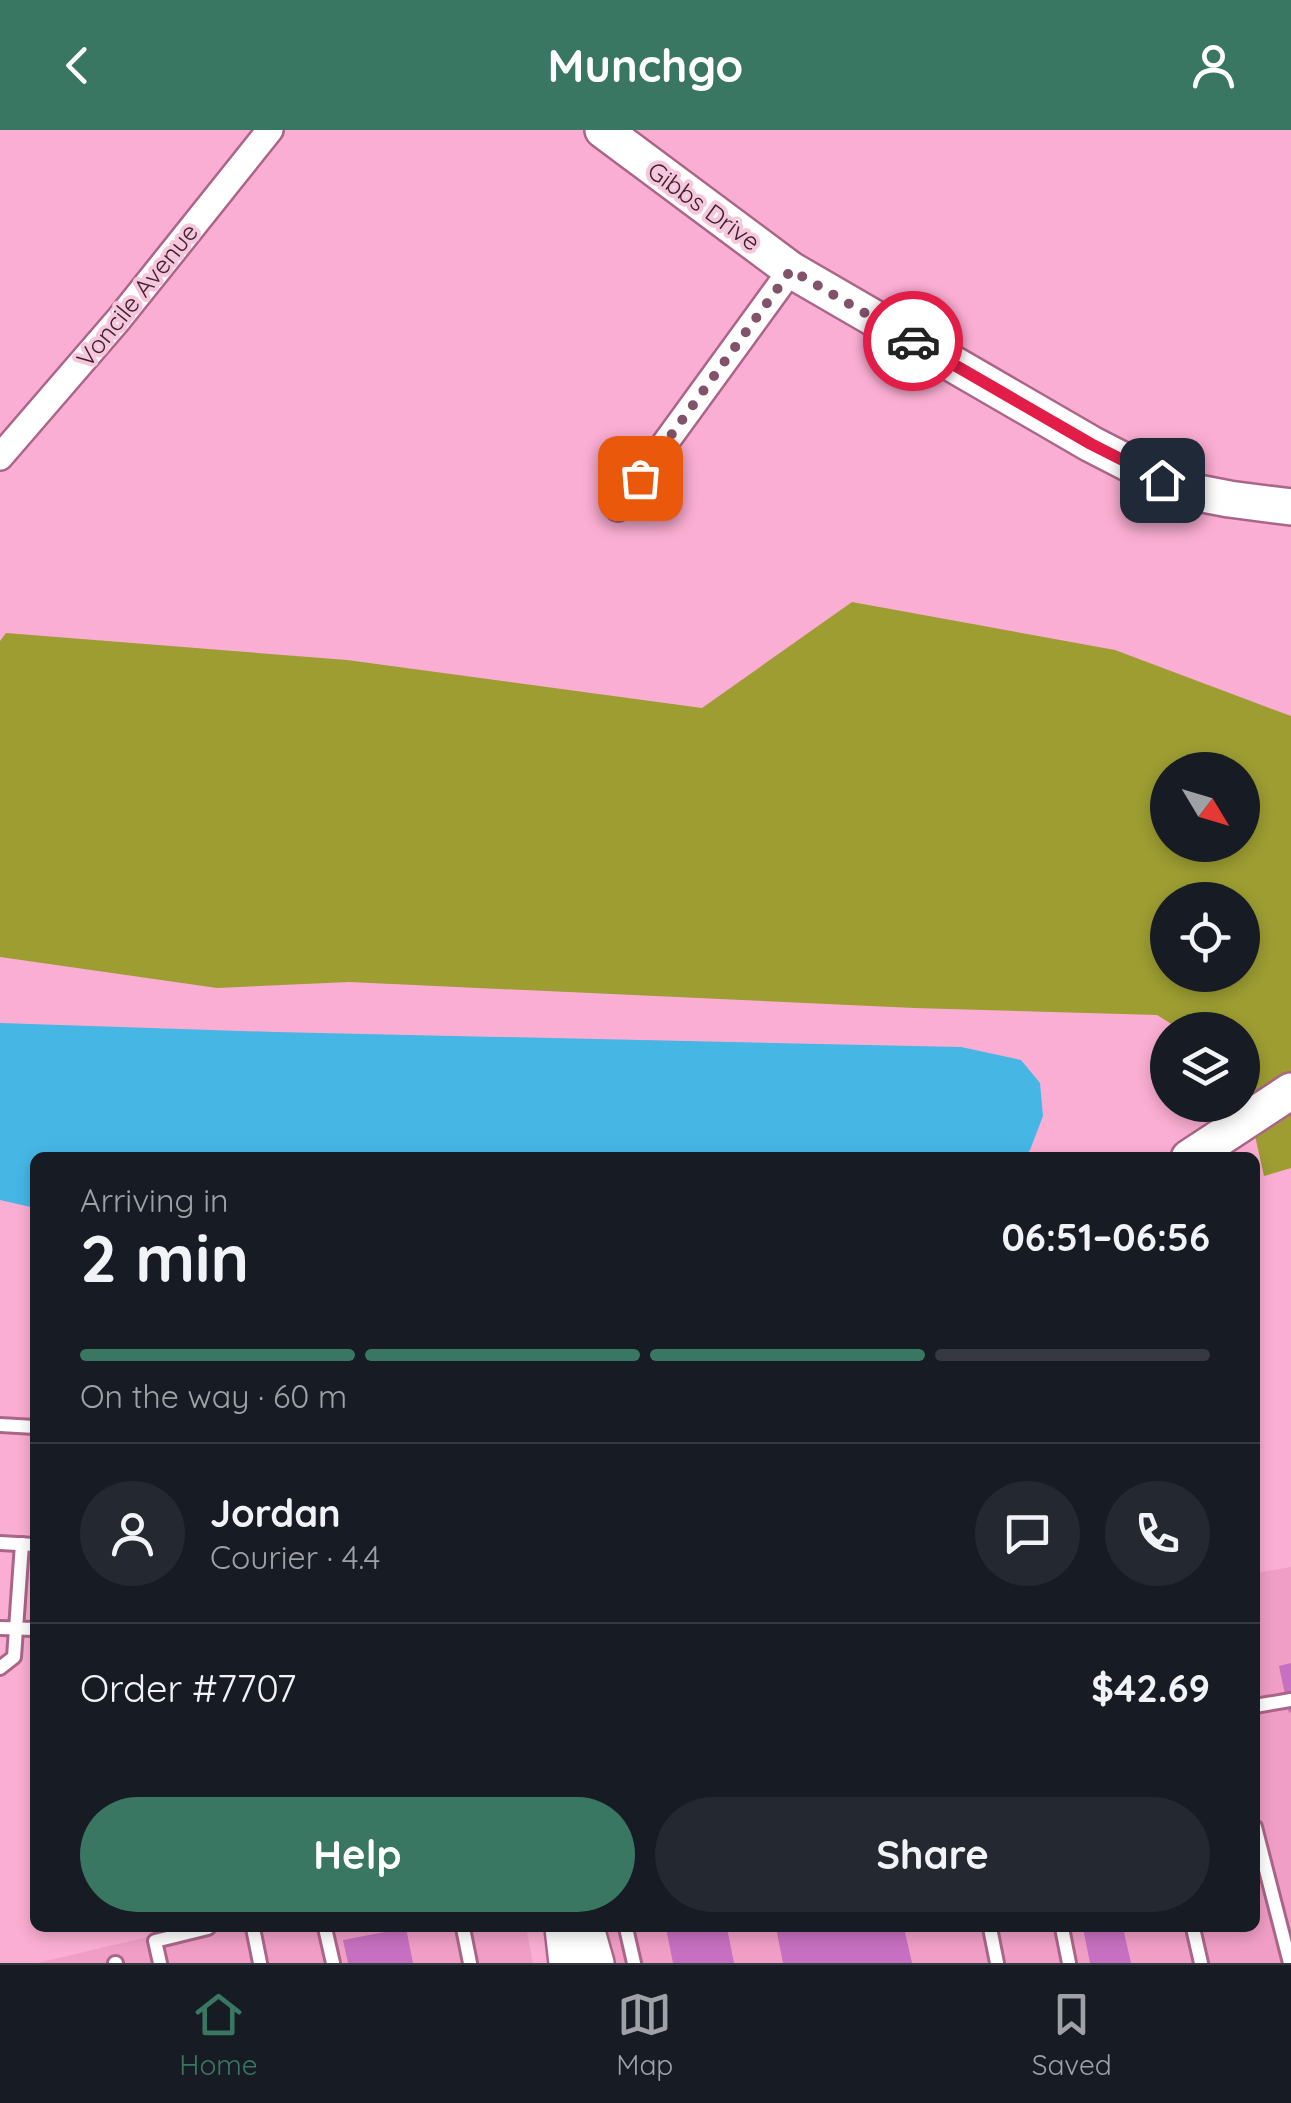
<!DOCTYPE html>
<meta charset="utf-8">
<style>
:root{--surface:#171b24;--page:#242831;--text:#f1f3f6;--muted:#9ea1a6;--line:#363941;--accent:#3a7763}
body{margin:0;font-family:Quicksand,sans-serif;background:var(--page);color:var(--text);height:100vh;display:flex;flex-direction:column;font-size:38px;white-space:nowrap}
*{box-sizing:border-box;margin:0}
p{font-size:32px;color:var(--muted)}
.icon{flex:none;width:55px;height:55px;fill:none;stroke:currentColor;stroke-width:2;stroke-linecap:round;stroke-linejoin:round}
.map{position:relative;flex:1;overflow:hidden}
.drawer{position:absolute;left:30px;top:1022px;width:1230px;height:780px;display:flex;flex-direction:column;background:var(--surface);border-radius:15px;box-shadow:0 5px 15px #0003}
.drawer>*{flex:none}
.needle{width:65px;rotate:128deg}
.tools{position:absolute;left:1150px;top:622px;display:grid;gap:20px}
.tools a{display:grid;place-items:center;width:110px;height:110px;border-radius:50%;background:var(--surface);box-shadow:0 5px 15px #0003;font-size:50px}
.pin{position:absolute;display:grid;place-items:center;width:85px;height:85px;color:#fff;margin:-42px;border-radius:20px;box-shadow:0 5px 15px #0006}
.courier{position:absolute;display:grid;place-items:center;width:100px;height:100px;margin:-50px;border:8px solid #e11d48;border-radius:50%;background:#fff;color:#222;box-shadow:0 2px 12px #0007}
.summary em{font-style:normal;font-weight:700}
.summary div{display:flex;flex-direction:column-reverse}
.summary{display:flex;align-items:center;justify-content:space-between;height:170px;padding:0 50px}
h1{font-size:65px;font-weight:700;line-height:75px}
.bar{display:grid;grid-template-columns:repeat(4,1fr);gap:15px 10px;align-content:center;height:120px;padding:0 50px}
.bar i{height:12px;border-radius:8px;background:var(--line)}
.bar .current{background:var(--accent)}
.bar p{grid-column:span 4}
.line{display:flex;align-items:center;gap:25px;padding:0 50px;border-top:2px solid var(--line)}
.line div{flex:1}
.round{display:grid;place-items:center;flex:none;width:105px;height:105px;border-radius:52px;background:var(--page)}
.primary-button{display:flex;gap:20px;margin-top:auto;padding:20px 50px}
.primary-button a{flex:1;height:115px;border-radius:60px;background:var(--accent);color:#fff;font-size:40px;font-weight:700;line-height:115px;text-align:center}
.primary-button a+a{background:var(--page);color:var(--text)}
header{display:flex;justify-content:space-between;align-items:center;height:130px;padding:0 50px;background:var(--accent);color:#fff;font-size:45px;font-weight:700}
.tab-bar{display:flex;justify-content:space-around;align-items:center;height:140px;border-top:2px solid var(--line);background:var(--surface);font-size:28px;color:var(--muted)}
.tab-bar a{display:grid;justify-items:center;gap:5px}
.tab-bar .current{color:var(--accent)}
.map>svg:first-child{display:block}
.built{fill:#f09ec6}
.green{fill:#9d9d32;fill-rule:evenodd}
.water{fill:#46b6e5}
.building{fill:#c770c1}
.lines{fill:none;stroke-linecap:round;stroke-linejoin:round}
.lane-casing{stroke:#ab6588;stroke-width:18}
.street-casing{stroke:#ab6588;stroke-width:30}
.secondary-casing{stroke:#ab6588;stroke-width:40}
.lane{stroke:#fff;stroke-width:12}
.street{stroke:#fff;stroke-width:25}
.secondary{stroke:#fff;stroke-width:35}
.done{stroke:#815269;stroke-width:10;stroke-dasharray:0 18}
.route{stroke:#e11d48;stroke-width:12}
.labels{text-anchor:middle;stroke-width:8;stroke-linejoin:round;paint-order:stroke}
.street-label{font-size:25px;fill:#3f2130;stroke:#f6c6dc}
</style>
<header><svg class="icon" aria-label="back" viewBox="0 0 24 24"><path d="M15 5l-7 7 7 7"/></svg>Munchgo<svg class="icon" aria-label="person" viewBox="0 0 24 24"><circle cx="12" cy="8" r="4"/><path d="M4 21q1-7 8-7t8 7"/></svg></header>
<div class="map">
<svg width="1291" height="1833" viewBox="0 0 1291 1833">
<rect width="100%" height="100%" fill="#fbaed3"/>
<g class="built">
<polygon points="1291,1437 1291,1833 616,1833 607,1798 1255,1798 1255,1443"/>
<polygon points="186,1798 526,1798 533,1833 37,1833"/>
</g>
<path class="green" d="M 852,472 L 1115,520 L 1291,586 L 1291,1038 L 1264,1046 L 1243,952 L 1242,900 L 1181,900 L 1157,885 L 914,878 L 349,852 L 217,858 L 0,827 L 0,511 L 6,503 L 347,530 L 702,578 ZM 1168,640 L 1242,640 L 1242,715 L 1168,715 ZM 1168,770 L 1242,770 L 1242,845 L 1168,845 Z"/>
<polygon class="water" points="0,893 275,902 961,917 1021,930 1040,953 1043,986 1030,1020 1023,1028 35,1028 35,1078 0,1070"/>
<g class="building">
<polygon points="1291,1533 1291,1582 1289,1583 1279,1536"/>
<polygon points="406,1798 413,1833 348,1833 343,1810"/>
<polygon points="666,1798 727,1798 734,1833 673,1833"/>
<polygon points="776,1798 904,1798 912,1833 783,1833"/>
<polygon points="1083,1798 1123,1798 1131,1833 1090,1833"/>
</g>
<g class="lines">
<g class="lane-casing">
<g id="lane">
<polyline points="0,1295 35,1297"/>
<polyline points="0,1413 35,1415"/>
<polyline points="0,1498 35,1499"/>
<polyline points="0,1538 14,1527 22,1414"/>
<polyline points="1255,1576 1291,1570"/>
<polyline points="1255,1697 1290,1833"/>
<polyline points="253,1798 260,1833"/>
<polyline points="325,1798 333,1833"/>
<polyline points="463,1798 470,1833"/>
<polyline points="626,1798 634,1833"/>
<polyline points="990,1798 997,1833"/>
<polyline points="1062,1798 1069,1833"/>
<polyline points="1193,1798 1201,1833"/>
<polyline points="115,1833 116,1833"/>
<polyline points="160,1833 155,1811 208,1798"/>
</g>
</g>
<g class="street-casing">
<g id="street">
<polyline points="0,327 119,189 270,0"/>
<polyline points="618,378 791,140"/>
</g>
</g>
<g class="secondary-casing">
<g id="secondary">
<polyline points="603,0 791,140 1091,314 1161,350 1198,363 1229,369 1291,377"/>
<polyline points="1189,1028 1291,961"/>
<polyline points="563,1798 567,1833"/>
<polyline points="586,1798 596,1833"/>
</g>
</g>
<use href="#lane" class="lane"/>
<use href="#street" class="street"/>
<use href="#secondary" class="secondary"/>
</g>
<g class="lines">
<polyline class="done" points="640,348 791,140 913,211"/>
<polyline class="route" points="913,211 1091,314 1162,350"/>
</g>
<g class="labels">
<g class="street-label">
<text transform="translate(704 76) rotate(36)" y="9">Gibbs Drive</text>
<text transform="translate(137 165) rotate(-51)" y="9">Voncile Avenue</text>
</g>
</g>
</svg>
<div class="tools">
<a><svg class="needle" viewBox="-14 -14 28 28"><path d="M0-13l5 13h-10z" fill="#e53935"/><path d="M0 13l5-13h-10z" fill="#9ea1a6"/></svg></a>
<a><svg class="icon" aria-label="locate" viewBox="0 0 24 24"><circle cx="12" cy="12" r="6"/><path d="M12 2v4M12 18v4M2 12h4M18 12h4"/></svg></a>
<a><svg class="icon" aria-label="layers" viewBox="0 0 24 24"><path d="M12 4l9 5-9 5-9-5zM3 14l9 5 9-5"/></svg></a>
</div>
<div class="pin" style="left:640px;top:348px;background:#ea580c"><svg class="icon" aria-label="bag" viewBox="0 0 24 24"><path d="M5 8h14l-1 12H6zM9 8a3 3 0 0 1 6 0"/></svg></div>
<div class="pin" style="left:1162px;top:350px;background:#1f2937"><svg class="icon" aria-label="home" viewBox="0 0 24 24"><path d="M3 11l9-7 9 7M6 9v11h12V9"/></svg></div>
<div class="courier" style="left:913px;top:211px"><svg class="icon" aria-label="car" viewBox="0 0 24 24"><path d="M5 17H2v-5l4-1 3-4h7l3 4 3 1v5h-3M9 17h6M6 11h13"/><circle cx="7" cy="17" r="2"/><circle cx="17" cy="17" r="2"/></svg></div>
<section class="drawer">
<div class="summary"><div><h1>2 min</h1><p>Arriving in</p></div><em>06:51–06:56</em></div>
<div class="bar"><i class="current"></i><i class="current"></i><i class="current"></i><i></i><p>On the way · 60 m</p></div>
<div class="line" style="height:180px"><a class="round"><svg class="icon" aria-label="person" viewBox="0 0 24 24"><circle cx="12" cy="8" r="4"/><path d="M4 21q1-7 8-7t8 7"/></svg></a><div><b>Jordan</b><p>Courier · 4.4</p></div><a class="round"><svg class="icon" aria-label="chat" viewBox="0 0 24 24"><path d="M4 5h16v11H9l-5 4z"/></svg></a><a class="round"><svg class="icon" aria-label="phone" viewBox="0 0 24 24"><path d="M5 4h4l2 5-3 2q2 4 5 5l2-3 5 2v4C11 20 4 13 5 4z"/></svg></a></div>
<div class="line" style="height:130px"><div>Order #7707</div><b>$42.69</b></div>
<div class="primary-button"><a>Help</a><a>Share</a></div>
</section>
</div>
<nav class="tab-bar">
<a class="current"><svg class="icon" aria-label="home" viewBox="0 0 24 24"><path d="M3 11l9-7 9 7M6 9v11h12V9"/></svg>Home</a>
<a><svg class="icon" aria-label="map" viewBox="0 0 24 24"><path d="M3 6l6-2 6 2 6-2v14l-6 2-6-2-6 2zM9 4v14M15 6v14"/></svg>Map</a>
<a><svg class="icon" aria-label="saved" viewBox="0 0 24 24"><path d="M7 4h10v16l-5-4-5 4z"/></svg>Saved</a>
</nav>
